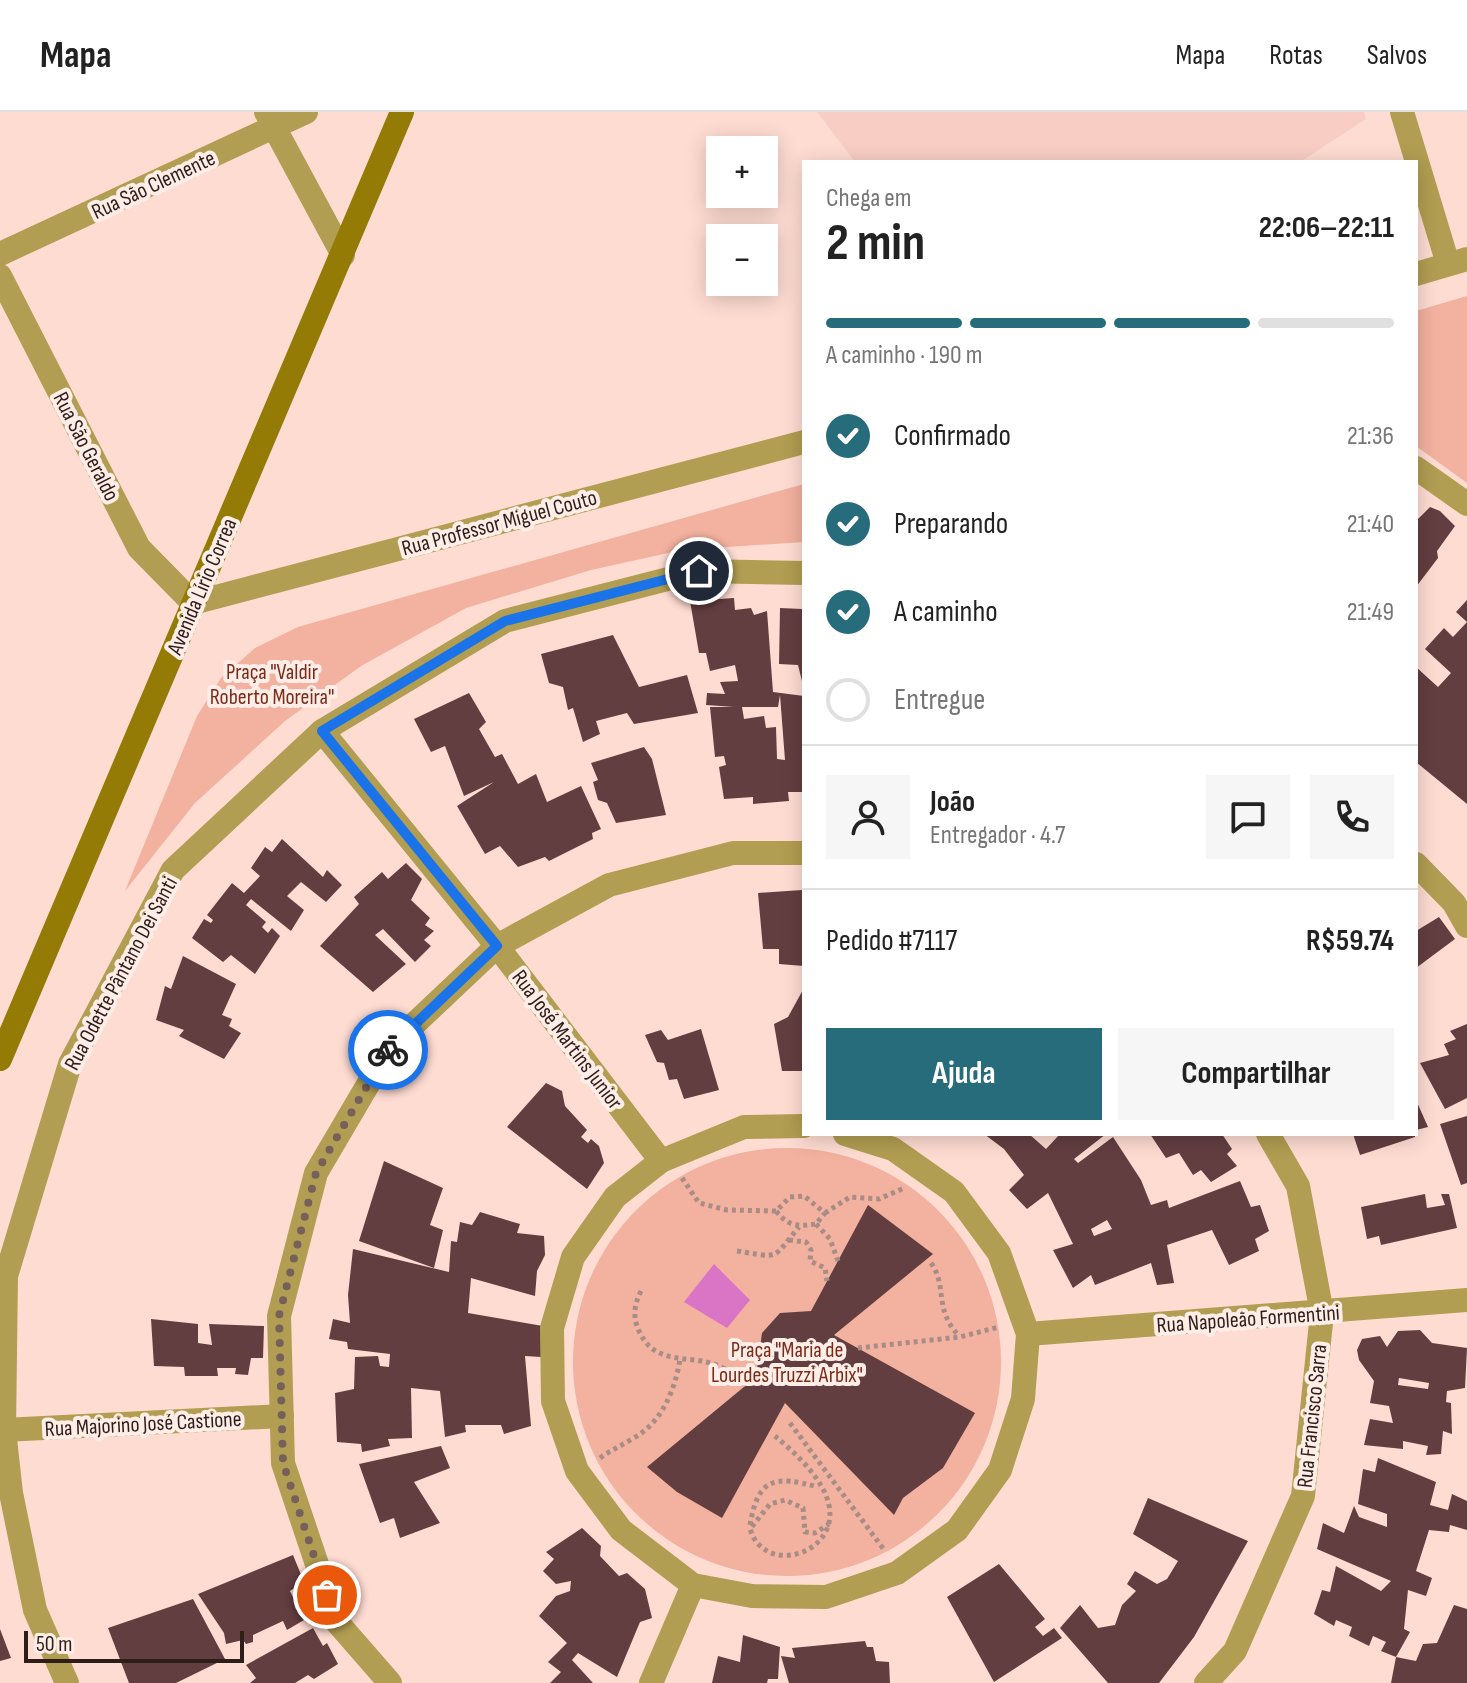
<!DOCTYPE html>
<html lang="pt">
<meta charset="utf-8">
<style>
:root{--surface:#fff;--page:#f6f6f6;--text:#222;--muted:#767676;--line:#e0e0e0;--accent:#266c7b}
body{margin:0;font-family:"Sofia Sans Condensed",sans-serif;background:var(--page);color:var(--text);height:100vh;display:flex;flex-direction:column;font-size:30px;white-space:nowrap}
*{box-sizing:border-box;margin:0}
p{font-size:26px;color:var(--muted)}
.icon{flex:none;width:44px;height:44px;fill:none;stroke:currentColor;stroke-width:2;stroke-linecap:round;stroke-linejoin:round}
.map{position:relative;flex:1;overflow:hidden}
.drawer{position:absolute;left:802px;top:48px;width:616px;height:976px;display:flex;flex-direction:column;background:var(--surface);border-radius:0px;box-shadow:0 4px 20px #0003}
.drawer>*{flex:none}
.fabs{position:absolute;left:706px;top:24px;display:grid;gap:16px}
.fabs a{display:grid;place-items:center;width:72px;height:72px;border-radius:0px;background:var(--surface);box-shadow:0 4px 20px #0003;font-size:40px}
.scale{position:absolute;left:24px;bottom:20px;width:220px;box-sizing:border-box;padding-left:8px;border:4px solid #2e1e1a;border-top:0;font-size:22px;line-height:28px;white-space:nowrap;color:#2e1e1a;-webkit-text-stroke:6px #ffede8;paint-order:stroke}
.pin{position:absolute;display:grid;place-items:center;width:68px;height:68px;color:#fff;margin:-34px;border:4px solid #fff;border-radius:50%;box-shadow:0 2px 8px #0007}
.courier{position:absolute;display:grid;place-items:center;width:80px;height:80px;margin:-40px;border:6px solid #1a73e8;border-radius:50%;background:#fff;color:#222;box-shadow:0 2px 10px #0007}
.head em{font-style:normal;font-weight:700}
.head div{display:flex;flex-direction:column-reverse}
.head{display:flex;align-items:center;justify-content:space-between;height:136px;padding:0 24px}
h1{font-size:52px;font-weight:700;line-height:60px}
.bar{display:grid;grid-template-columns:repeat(4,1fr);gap:12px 8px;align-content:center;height:96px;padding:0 24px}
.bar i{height:10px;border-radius:6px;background:var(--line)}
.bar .selected{background:var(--accent)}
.bar p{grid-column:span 4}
.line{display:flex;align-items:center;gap:20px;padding:0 24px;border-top:2px solid var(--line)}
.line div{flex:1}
.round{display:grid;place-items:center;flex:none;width:84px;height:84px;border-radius:0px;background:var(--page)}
ol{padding:0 24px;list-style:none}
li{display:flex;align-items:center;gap:24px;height:88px}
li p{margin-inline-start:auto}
li .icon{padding:8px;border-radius:50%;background:var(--accent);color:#fff;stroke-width:4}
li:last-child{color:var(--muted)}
li i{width:44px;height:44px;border:4px solid var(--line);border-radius:50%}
.button{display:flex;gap:16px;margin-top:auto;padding:16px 24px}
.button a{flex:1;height:92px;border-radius:0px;background:var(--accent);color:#fff;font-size:32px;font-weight:700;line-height:92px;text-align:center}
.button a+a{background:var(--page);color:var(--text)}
header{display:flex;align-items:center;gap:48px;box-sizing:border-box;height:112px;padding:0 40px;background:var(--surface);border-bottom:2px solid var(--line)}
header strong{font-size:38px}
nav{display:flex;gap:44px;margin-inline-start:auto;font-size:28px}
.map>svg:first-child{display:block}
.built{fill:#f8cec4}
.green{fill:#f3b19f}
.water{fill:#da74c5}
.building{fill:#633e41;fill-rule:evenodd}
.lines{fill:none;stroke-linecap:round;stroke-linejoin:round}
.path{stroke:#a88d86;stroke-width:5;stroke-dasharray:4 4;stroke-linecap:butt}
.street{stroke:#b19e52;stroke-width:24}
.secondary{stroke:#937b05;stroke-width:24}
.done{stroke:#77605a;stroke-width:8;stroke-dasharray:0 14.4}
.route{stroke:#1a73e8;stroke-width:10}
.labels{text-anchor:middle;stroke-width:8;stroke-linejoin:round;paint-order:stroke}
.street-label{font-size:22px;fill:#2e1e1a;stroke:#ffede8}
.park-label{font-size:22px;fill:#7a2c18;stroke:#ffede8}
</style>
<header>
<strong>Mapa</strong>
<nav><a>Mapa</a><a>Rotas</a><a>Salvos</a></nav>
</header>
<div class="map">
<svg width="1467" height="1571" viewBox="0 0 1467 1571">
<rect width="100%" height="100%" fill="#fedcd2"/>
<polygon class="built" points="817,0 1364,0 1366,7 1300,50 855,50"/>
<g class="green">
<polygon points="1467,184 1467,371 1416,334 1416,199"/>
<polygon points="804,372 804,430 682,438 591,458 466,496 361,554 285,609 195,691 125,779 197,604 221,566 255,536 298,515"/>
<circle cx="787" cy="1250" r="214"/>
</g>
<polygon class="water" points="714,1152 750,1188 727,1216 684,1190"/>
<g class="building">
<polygon points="1430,395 1440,399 1455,414 1437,439 1438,446 1416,475 1416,409"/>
<path d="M 734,486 L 735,498 L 751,496 L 754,503 L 767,499 L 773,580 L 804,584 L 804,680 L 788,680 L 789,689 L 753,692 L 753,685 L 724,687 L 719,655 L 726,653 L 724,644 L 715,645 L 710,595 L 734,595 L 706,593 L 707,581 L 725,582 L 720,570 L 738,569 L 735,553 L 710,559 L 706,541 L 699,541 L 690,489 ZM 780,583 L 785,648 L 777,647 L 776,615 L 766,616 L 764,604 L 744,607 L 742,595 L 778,595 Z"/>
<polygon points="1467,488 1467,692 1416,650 1416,555 1438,575 1451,561 1425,537 1444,516 1453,525 1467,510 1456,500"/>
<polygon points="780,496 802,497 804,577 798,553 779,552"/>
<polygon points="613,523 639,575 687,563 698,601 634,612 627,601 596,609 600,622 583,630 573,596 568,598 563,575 549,571 541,542"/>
<polygon points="469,581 486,610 479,617 495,645 502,642 518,672 536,662 547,690 581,674 601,717 592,721 593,727 549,749 545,745 518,755 500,734 485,742 457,694 494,670 464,684 445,634 431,640 414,607"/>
<polygon points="644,635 652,647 666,703 616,711 607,691 598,688 593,670 598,668 591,651"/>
<polygon points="282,727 323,765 327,758 342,773 326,790 301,770 287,784 304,798 291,819 251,787 246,793 266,810 262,815 268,821 272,816 280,824 255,862 231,843 223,850 192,826 204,807 211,811 213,808 207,803 232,771 244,781 260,764 251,756 265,735 272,740"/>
<polygon points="406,751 422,767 411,788 430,806 425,813 434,819 424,828 431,834 415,850 383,817 375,823 406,852 373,880 320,834 359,792 354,785 382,760 388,767"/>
<polygon points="802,778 804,854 779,852 779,837 763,837 758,781"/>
<polygon points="1439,805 1455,827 1416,856 1416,819"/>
<polygon points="183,844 236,872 222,903 232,907 229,914 241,921 224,947 179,924 184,918 156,908 165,874 171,877"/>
<polygon points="804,876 804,959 782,959 774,912 788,905"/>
<polygon points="1467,912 1467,986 1445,997 1420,951 1449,943 1444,932 1456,927 1450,919"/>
<polygon points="701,917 719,978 684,987 677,967 669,968 664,951 657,950 645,923 661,918 668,928"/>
<polygon points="546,971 562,979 565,994 587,1018 581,1025 588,1031 591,1027 599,1034 604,1051 587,1077 507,1015"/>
<polygon points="1416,988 1428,1015 1416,1018"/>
<polygon points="1467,1004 1467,1071 1461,1073 1440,1012"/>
<path d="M 984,1022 L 1029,1022 L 1046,1037 L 1060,1022 L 1106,1022 L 1074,1047 L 1078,1051 L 1113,1025 L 1141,1068 L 1151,1093 L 1167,1088 L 1169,1096 L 1240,1069 L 1251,1095 L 1260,1093 L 1269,1119 L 1255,1127 L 1259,1139 L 1229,1153 L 1212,1118 L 1167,1133 L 1174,1171 L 1157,1173 L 1151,1151 L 1095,1173 L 1091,1163 L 1073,1176 L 1053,1138 L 1073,1132 L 1048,1081 L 1027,1097 L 1009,1078 L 1024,1063 L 1004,1037 ZM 1107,1108 L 1112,1117 L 1094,1124 L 1091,1117 Z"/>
<polygon points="1150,1022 1222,1022 1232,1037 1227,1042 1237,1054 1211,1070 1201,1058 1193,1063 1179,1041 1166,1046"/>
<polygon points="1353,1022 1415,1022 1415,1025 1360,1043"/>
<polygon points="384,1049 443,1076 430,1113 443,1118 434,1156 359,1129"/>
<polygon points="1425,1082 1427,1096 1445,1093 1441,1082 1449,1082 1457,1116 1381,1133 1379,1124 1367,1127 1361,1095"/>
<polygon points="868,1093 933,1142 834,1223 975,1301 943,1356 903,1386 894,1403 785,1291 722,1406 677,1380 647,1355 756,1265 762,1221 780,1201 811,1199"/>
<polygon points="480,1100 520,1112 517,1121 544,1124 545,1143 537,1159 535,1184 471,1166 468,1201 543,1214 541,1245 525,1244 531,1314 504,1322 501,1313 465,1313 466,1320 445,1325 440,1279 411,1276 412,1326 388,1327 390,1334 362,1340 361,1332 337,1330 335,1281 354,1277 355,1245 378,1244 380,1254 389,1255 390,1242 348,1237 347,1230 329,1227 333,1207 350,1211 348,1183 353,1137 449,1160 451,1129 457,1130 460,1110 472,1113"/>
<polygon points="151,1207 198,1212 198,1231 212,1233 209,1212 264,1214 263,1246 251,1246 248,1263 235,1262 236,1256 217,1256 218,1264 185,1264 184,1255 154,1254"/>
<path d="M 1420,1218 L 1432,1231 L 1467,1236 L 1465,1276 L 1447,1279 L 1446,1290 L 1451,1291 L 1452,1322 L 1443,1319 L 1441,1342 L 1426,1343 L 1428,1334 L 1403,1329 L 1403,1337 L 1364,1333 L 1370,1307 L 1393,1311 L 1389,1294 L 1370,1291 L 1374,1269 L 1359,1248 L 1357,1238 L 1362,1227 L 1380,1224 L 1387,1235 L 1398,1219 ZM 1399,1266 L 1429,1271 L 1428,1277 L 1398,1273 Z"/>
<polygon points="441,1334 450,1356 414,1370 440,1411 400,1426 394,1406 380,1411 359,1352"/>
<polygon points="1378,1346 1436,1370 1430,1393 1448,1398 1452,1382 1467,1389 1467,1418 1450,1413 1449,1420 1429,1418 1416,1459 1432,1466 1426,1484 1408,1478 1404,1517 1410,1520 1396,1545 1381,1539 1386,1530 1373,1524 1369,1534 1349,1524 1352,1515 1336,1508 1334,1514 1314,1502 1322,1478 1330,1480 1336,1454 1381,1479 1391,1469 1317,1437 1323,1411 1344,1421 1354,1394 1359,1405 1387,1415 1387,1402 1358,1392 1363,1357 1375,1360"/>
<polygon points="1148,1386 1248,1429 1194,1525 1159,1571 1108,1571 1060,1516 1080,1493 1098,1516 1115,1513 1122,1493 1136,1479 1127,1472 1135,1459 1157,1472 1167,1467 1178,1449 1133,1422"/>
<polygon points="582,1416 601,1434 600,1444 619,1464 627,1461 645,1477 652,1506 640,1510 617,1565 578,1541 572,1548 593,1571 550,1571 561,1560 548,1550 567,1531 539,1504 556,1484 570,1479 571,1469 556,1472 543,1459 554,1447 546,1440"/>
<polygon points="293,1443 304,1470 290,1479 304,1508 287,1518 283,1509 253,1523 253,1530 246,1532 243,1528 226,1532 224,1521 198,1482"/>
<polygon points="999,1452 1045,1507 1035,1515 1043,1524 1054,1516 1062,1526 994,1570 947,1485"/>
<polygon points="193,1487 225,1547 176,1571 129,1571 108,1516"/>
<polygon points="1454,1493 1467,1497 1467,1571 1391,1571 1396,1545 1416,1549 1423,1532 1437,1531"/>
<polygon points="313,1516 323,1534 327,1531 338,1552 314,1567 308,1563 295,1571 250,1571 256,1566 246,1553"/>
<polygon points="0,1517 11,1546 0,1549"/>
<polygon points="743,1523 780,1535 778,1567 768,1567 767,1571 712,1571 718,1544 740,1550"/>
<polygon points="865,1529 867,1535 873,1535 876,1549 889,1550 890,1571 789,1571 781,1544 795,1546 792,1536"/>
</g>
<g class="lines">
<g class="path">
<path d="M 682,1066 L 699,1091 L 727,1098 L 776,1099 L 790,1085 L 804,1084 L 825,1101 L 816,1112 C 797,1115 788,1114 776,1099"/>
<polyline points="825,1101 850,1085 879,1087 904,1076"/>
<polyline points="816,1112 830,1127 838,1149"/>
<polyline points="789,1128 806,1130 811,1138 810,1149 825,1156 827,1169"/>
<path d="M 737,1139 C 782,1146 771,1148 799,1115"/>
<path d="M 931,1151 C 948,1175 933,1196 959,1224"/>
<path d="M 641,1179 C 634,1193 632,1206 640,1221 C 658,1258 697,1239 727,1258 C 734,1262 740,1269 746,1274"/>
<polyline points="858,1236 960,1225 999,1215"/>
<polyline points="790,1311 885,1439"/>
<path d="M 775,1324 C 795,1341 823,1366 829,1393 C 839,1442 765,1465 750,1417 L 770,1392 L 785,1388 L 803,1396 L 805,1420 L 815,1421 L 829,1412"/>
<path d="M 600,1346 C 611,1338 621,1334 632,1327 C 662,1311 675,1278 680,1247"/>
<path d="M 750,1413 C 758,1366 774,1363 818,1375"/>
</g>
<g class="street">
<polyline points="266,0 343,143"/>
<polyline points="1402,0 1448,152"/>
<polyline points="0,142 306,0"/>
<polyline points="1416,162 1467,147"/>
<polyline points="0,164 139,436 193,491 804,330"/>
<polyline points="1416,356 1467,392"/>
<polyline points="322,619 497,834 661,1049"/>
<polyline points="1416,752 1454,791 1467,814"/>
<polyline points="804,1014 744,1015 661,1049 615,1085 573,1145 552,1216 553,1289 577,1359 621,1418 693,1473 752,1484 826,1485 897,1461 957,1418 1000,1358 1023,1287 1028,1222 999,1141 954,1080 893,1037 845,1022"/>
<polyline points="1028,1222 1467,1188"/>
<polyline points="4,1318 282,1304"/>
<polyline points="67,1571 35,1498 11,1381 4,1318 6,1164 70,952 173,758 322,619 505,509 699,459 804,461"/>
<polyline points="390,1571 336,1509 283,1351 279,1204 316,1061 390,935 497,834 609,773 733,741 804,741"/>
<polyline points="651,1571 693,1473"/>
<polyline points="1206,1571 1235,1539 1303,1384 1322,1201 1298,1074 1268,1022"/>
</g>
<polyline class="secondary" points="0,947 402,0"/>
</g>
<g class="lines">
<polyline class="done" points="327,1483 283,1351 279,1204 316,1061 388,938"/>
<polyline class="route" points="388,938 497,834 322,619 505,509 699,459"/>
</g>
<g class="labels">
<g class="street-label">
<text transform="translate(153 72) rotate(-25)" y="8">Rua São Clemente</text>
<text transform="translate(87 334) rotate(63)" y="8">Rua São Geraldo</text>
<text transform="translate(499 410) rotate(-15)" y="8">Rua Professor Miguel Couto</text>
<text transform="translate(201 474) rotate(-67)" y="8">Avenida Lírio Correa</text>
<text transform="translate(120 861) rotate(-62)" y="8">Rua Odette Pântano Dei Santi</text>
<text transform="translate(568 927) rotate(53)" y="8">Rua José Martins Junior</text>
<text transform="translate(1248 1206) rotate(-4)" y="8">Rua Napoleão Formentini</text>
<text transform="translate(1311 1304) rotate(-84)" y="8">Rua Francisco Sarra</text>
<text transform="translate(143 1311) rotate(-3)" y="8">Rua Majorino José Castione</text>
</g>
<g class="park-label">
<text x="272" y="567">Praça "Valdir<tspan x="272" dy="25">Roberto Moreira"</tspan></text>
<text x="787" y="1245">Praça "Maria de<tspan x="787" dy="25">Lourdes Truzzi Arbix"</tspan></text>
</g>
</g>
</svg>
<div class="fabs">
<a>+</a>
<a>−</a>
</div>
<div class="scale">50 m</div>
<div class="pin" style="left:327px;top:1483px;background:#ea580c"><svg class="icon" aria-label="bag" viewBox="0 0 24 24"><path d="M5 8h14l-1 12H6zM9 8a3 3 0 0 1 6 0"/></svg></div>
<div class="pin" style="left:699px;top:459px;background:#1f2937"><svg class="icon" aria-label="home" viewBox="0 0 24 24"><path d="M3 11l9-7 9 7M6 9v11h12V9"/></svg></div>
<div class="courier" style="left:388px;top:938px"><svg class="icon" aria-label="bike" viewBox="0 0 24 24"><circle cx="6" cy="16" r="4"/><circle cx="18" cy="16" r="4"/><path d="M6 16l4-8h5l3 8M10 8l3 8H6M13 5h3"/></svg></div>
<section class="drawer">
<div class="head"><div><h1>2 min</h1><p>Chega em</p></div><em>22:06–22:11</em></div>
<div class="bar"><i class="selected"></i><i class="selected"></i><i class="selected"></i><i></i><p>A caminho · 190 m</p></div>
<ol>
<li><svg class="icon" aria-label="check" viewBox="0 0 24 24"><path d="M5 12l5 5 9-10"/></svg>Confirmado<p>21:36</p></li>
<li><svg class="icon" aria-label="check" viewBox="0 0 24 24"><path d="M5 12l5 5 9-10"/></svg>Preparando<p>21:40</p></li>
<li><svg class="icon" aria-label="check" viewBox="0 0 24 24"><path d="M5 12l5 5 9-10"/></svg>A caminho<p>21:49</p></li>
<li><i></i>Entregue</li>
</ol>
<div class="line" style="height:144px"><a class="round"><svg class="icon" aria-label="person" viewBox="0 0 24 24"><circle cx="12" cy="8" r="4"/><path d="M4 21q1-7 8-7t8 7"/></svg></a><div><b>João</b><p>Entregador · 4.7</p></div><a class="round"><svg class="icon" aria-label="chat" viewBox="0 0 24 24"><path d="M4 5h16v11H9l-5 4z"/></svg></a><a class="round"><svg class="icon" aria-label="phone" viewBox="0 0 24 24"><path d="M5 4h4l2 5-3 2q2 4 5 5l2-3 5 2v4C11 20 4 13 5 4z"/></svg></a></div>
<div class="line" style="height:104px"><div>Pedido #7117</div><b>R$59.74</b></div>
<div class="button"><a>Ajuda</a><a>Compartilhar</a></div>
</section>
</div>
